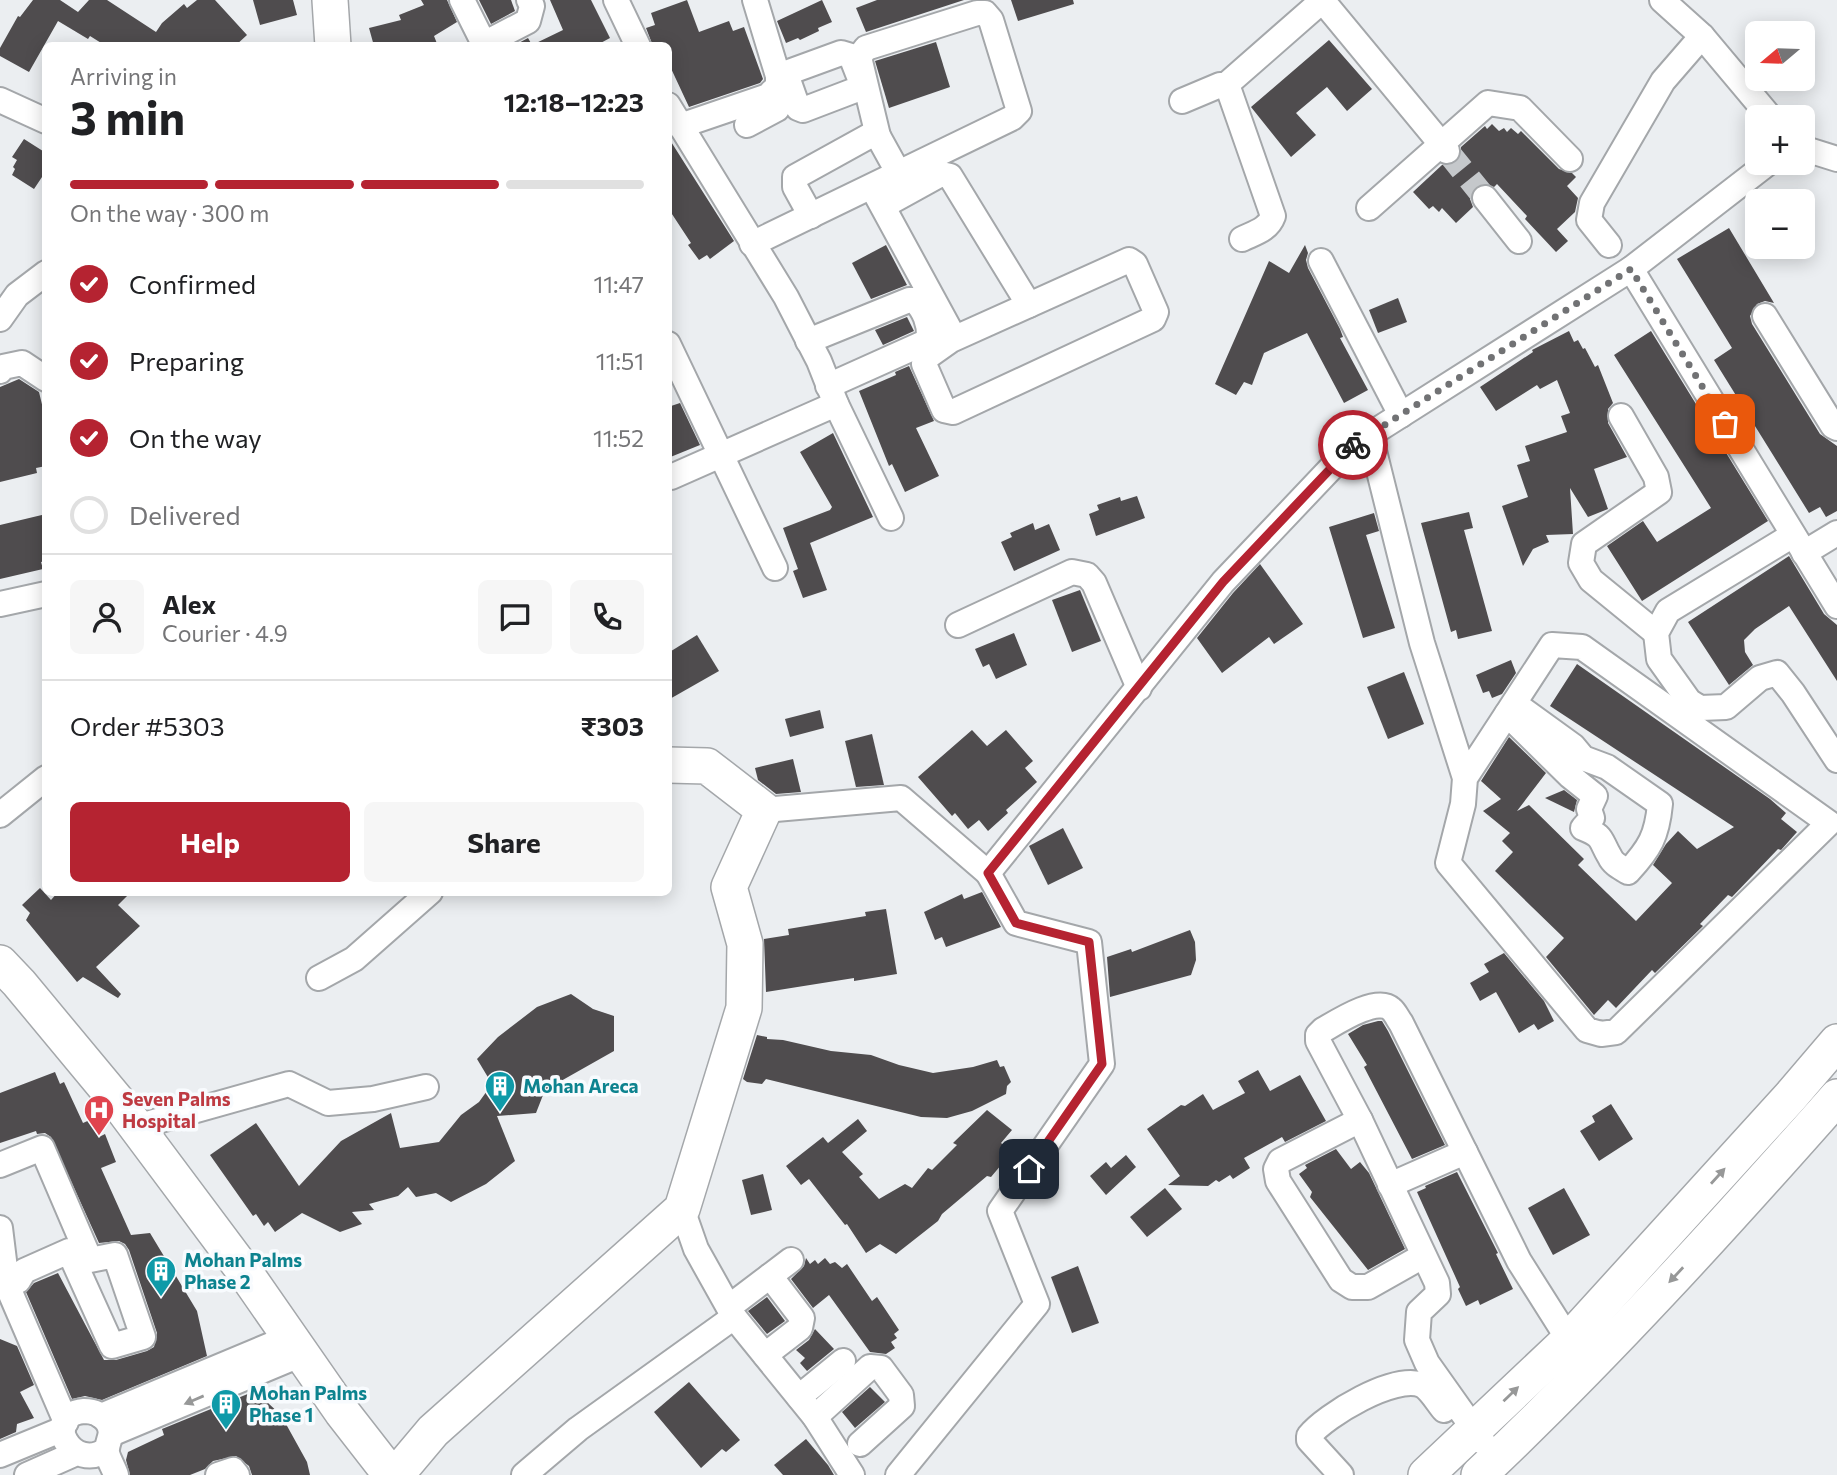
<!DOCTYPE html>
<meta charset="utf-8">
<style>
:root{--surface:#fff;--page:#f6f6f6;--text:#202124;--muted:#757577;--line:#e0e0e0;--accent:#b52331}
body{margin:0;font-family:Commissioner,sans-serif;background:var(--page);color:var(--text);height:100vh;display:flex;flex-direction:column;font-size:26px;white-space:nowrap}
*{box-sizing:border-box;margin:0}
p{font-size:23px;color:var(--muted)}
.icon{flex:none;width:38px;height:38px;fill:none;stroke:currentColor;stroke-width:2;stroke-linecap:round;stroke-linejoin:round}
.map{position:relative;flex:1;overflow:hidden}
.panel{position:absolute;left:42px;top:42px;width:630px;height:854px;display:flex;flex-direction:column;background:var(--surface);border-radius:10px;box-shadow:0 4px 18px #0003}
.panel>*{flex:none}
.needle{width:46px;rotate:251deg}
.fabs{position:absolute;left:1745px;top:21px;display:grid;gap:14px}
.fabs a{display:grid;place-items:center;width:70px;height:70px;border-radius:10px;background:var(--surface);box-shadow:0 4px 18px #0003;font-size:35px}
.pin{position:absolute;display:grid;place-items:center;width:60px;height:60px;color:#fff;margin:-30px;border-radius:14px;box-shadow:0 4px 10px #0006}
.courier{position:absolute;display:grid;place-items:center;width:70px;height:70px;margin:-35px;border:5px solid #b52331;border-radius:50%;background:#fff;color:#222;box-shadow:0 2px 9px #0007}
.headline em{font-style:normal;font-weight:700}
.headline div{display:flex;flex-direction:column-reverse}
.headline{display:flex;align-items:center;justify-content:space-between;height:119px;padding:0 28px}
h1{font-size:46px;font-weight:700;line-height:52px}
.bar{display:grid;grid-template-columns:repeat(4,1fr);gap:10px 7px;align-content:center;height:84px;padding:0 28px}
.bar i{height:9px;border-radius:5px;background:var(--line)}
.bar .selected{background:var(--accent)}
.bar p{grid-column:span 4}
.line{display:flex;align-items:center;gap:18px;padding:0 28px;border-top:2px solid var(--line)}
.line div{flex:1}
.round{display:grid;place-items:center;flex:none;width:74px;height:74px;border-radius:10px;background:var(--page)}
ol{padding:0 28px;list-style:none}
li{display:flex;align-items:center;gap:21px;height:77px}
li p{margin-inline-start:auto}
li .icon{padding:7px;border-radius:50%;background:var(--accent);color:#fff;stroke-width:4}
li:last-child{color:var(--muted)}
li i{width:38px;height:38px;border:4px solid var(--line);border-radius:50%}
.button{display:flex;gap:14px;margin-top:auto;padding:14px 28px}
.button a{flex:1;height:80px;border-radius:10px;background:var(--accent);color:#fff;font-size:28px;font-weight:700;line-height:80px;text-align:center}
.button a+a{background:var(--page);color:var(--text)}
.map>svg:first-child{display:block}
.building{fill:#4f4c4e}
.lines{fill:none;stroke-linecap:round;stroke-linejoin:round}
.street-tunnel{stroke:#c5c8cb;stroke-width:24;stroke-dasharray:24 12;stroke-linecap:butt}
.street-casing{stroke:#a4a7aa;stroke-width:28}
.secondary-casing{stroke:#a4a7aa;stroke-width:38}
.street{stroke:#fff;stroke-width:24}
.secondary{stroke:#fff;stroke-width:35}
.oneway{fill:#979898}
.done{stroke:#717274;stroke-width:7;stroke-dasharray:0 12.6}
.route{stroke:#b52331;stroke-width:9}
.labels{text-anchor:middle;stroke-width:7;stroke-linejoin:round;paint-order:stroke}
.culture-label{font-size:19px;font-weight:bold;fill:#0d838f;stroke:#f8fbfe;text-anchor:start}
.health-label{font-size:19px;font-weight:bold;fill:#be3a42;stroke:#f8fbfe;text-anchor:start}
</style>
<div class="map">
<svg width="1837" height="1475" viewBox="0 0 1837 1475">
<rect width="100%" height="100%" fill="#ebeef1"/>
<g class="building">
<polygon points="33,0 60,0 78,12 89,0 107,0 156,32 162,23 184,4 187,8 197,0 215,0 247,35 235,46 106,46 90,36 88,39 58,21 29,72 0,56 0,48 18,16 20,17"/>
<polygon points="253,0 293,0 297,15 260,25"/>
<polygon points="421,0 447,0 457,22 434,36 438,46 374,46 369,28 401,20 399,15 424,5"/>
<polygon points="479,0 511,0 515,11 491,24"/>
<polygon points="550,0 591,0 610,38 595,46 513,46 528,38 532,45 563,30"/>
<polygon points="687,0 699,32 729,21 733,31 744,27 763,79 760,83 689,107 668,62 668,46 653,46 646,28 655,25 651,13"/>
<polygon points="822,0 832,22 818,28 819,31 800,40 798,38 786,43 777,21"/>
<polygon points="877,0 964,0 866,32 856,8"/>
<polygon points="1011,0 1073,0 1074,4 1018,21"/>
<polygon points="1329,40 1372,89 1347,111 1327,87 1296,113 1316,135 1291,157 1251,107"/>
<polygon points="936,42 950,87 889,108 875,61"/>
<polygon points="1492,124 1499,131 1504,128 1507,132 1511,128 1518,134 1521,131 1559,169 1572,173 1576,177 1567,186 1578,198 1575,212 1557,229 1568,241 1556,252 1525,219 1527,216 1497,184 1494,187 1484,183 1475,187 1470,199 1473,207 1456,223 1442,208 1439,212 1433,206 1429,209 1413,192 1442,165 1450,165 1457,162 1461,156 1461,147 1485,126 1487,129"/>
<polygon points="668,137 734,241 710,259 707,255 699,260 688,245 691,243 668,208"/>
<polygon points="24,139 46,153 46,171 34,189 12,175 15,169 13,167 17,160 12,157"/>
<polygon points="1729,228 1774,303 1765,301 1757,304 1750,316 1752,324 1820,434 1837,446 1837,511 1826,517 1820,507 1809,513 1714,360 1732,348 1677,259"/>
<polygon points="886,245 907,285 871,299 852,263"/>
<polygon points="1305,245 1308,253 1306,260 1308,268 1340,329 1343,337 1340,338 1368,390 1344,403 1307,333 1264,353 1252,385 1244,382 1236,395 1215,384 1269,261 1289,273"/>
<polygon points="1398,298 1407,322 1378,333 1369,310"/>
<polygon points="907,317 914,331 883,345 875,330"/>
<polygon points="1569,331 1574,342 1578,340 1583,349 1585,348 1595,367 1598,365 1613,403 1608,409 1608,423 1627,457 1594,469 1608,509 1588,517 1570,488 1573,534 1546,535 1549,542 1533,549 1523,566 1502,506 1528,497 1517,465 1530,461 1525,446 1567,432 1561,416 1570,413 1557,380 1540,389 1537,385 1496,411 1480,387 1533,352 1532,350"/>
<polygon points="1651,331 1768,521 1642,601 1607,546 1643,521 1657,542 1711,508 1614,355"/>
<polygon points="909,366 934,421 916,428 939,476 905,492 892,464 889,466 859,391 896,375 895,372"/>
<polygon points="19,379 39,392 46,421 46,466 36,468 37,473 0,482 0,387"/>
<polygon points="680,403 700,445 668,458 668,407"/>
<polygon points="833,433 873,517 810,543 827,590 803,598 793,571 798,569 783,528 830,510 832,507 800,452"/>
<polygon points="1137,496 1145,518 1096,536 1089,514 1099,510 1097,505 1120,497 1121,501"/>
<polygon points="1469,512 1473,528 1464,530 1492,631 1458,639 1456,630 1451,632 1421,523"/>
<polygon points="1374,513 1379,531 1366,535 1395,628 1363,638 1329,527"/>
<polygon points="46,514 46,561 41,562 43,569 0,579 0,525"/>
<polygon points="1033,523 1035,530 1049,524 1060,550 1014,571 1001,542 1012,537 1010,533"/>
<polygon points="1789,556 1824,614 1837,625 1837,681 1789,606 1755,629 1744,640 1745,652 1753,665 1729,685 1688,622"/>
<polygon points="1260,564 1303,624 1274,644 1269,637 1222,673 1197,638 1233,593"/>
<polygon points="1080,590 1101,641 1072,652 1052,600"/>
<polygon points="1014,633 1027,665 996,679 989,664 983,667 975,649"/>
<polygon points="697,635 719,671 668,700 668,653"/>
<polygon points="1511,660 1516,673 1502,694 1492,698 1489,691 1483,693 1476,675"/>
<polygon points="1577,664 1770,799 1786,813 1781,819 1797,832 1781,850 1778,849 1732,897 1728,895 1700,924 1703,926 1655,973 1652,970 1616,1008 1608,1000 1594,1015 1546,957 1564,938 1495,871 1513,852 1502,841 1510,833 1483,811 1501,799 1481,781 1509,737 1546,773 1517,811 1529,805 1584,859 1578,865 1636,921 1672,883 1653,865 1666,844 1678,831 1697,849 1734,827 1550,706"/>
<polygon points="1404,672 1424,724 1388,739 1367,687"/>
<polygon points="820,710 824,728 790,737 785,719"/>
<polygon points="972,730 987,746 1006,730 1033,761 1025,768 1037,782 1006,810 1008,813 988,831 979,820 968,829 955,813 952,816 918,777"/>
<polygon points="872,734 884,785 856,787 845,741"/>
<polygon points="793,759 801,792 776,794 758,780 755,768"/>
<polygon points="1564,790 1577,800 1574,812 1545,798"/>
<polygon points="1063,828 1083,868 1048,885 1029,846"/>
<polygon points="40,888 51,900 58,892 131,892 118,905 140,926 96,967 121,994 118,998 83,977 77,982 26,920 30,913 22,905"/>
<polygon points="982,892 1001,927 946,947 942,937 935,940 924,912 962,894 964,899"/>
<polygon points="886,909 897,974 854,981 854,978 766,992 764,939 789,935 788,929 866,916 865,912"/>
<polygon points="1190,930 1195,942 1196,960 1191,975 1110,997 1107,957 1131,949 1132,952"/>
<polygon points="1504,953 1544,1001 1554,1021 1538,1030 1534,1024 1519,1033 1496,992 1480,1001 1470,983 1489,972 1484,964"/>
<polygon points="571,994 593,1009 614,1016 614,1051 545,1090 536,1113 497,1116 515,1161 486,1184 451,1202 436,1193 416,1197 408,1187 398,1196 369,1204 374,1210 352,1212 362,1224 340,1232 302,1213 275,1232 268,1222 264,1226 256,1214 253,1216 210,1155 256,1123 299,1186 341,1141 391,1113 400,1148 439,1142 461,1115 479,1102 492,1084 477,1059 498,1037 537,1007"/>
<polygon points="1378,1021 1382,1021 1388,1031 1445,1145 1412,1159 1364,1067 1367,1065 1348,1034 1363,1025"/>
<polygon points="757,1035 767,1037 767,1039 783,1040 831,1051 871,1055 899,1065 933,1073 973,1067 997,1060 1000,1067 1004,1066 1011,1082 1007,1086 1006,1094 972,1111 947,1118 921,1117 766,1079 762,1084 747,1082 743,1079"/>
<polygon points="1258,1070 1270,1091 1300,1075 1326,1121 1285,1142 1282,1137 1244,1158 1250,1168 1233,1179 1230,1175 1219,1182 1216,1180 1208,1186 1168,1185 1180,1176 1147,1129 1181,1105 1185,1106 1203,1094 1213,1110 1245,1093 1238,1081"/>
<polygon points="55,1072 60,1084 64,1082 83,1123 92,1119 99,1137 105,1134 116,1162 101,1168 131,1235 150,1233 197,1311 207,1356 102,1400 85,1396 72,1399 26,1292 34,1283 58,1273 104,1360 116,1360 147,1351 154,1347 157,1333 129,1250 125,1244 119,1241 99,1243 51,1137 45,1133 37,1134 36,1131 0,1143 0,1093"/>
<polygon points="1611,1104 1633,1139 1599,1161 1580,1131 1595,1122 1592,1116"/>
<polygon points="987,1110 1012,1130 1001,1143 1012,1152 991,1177 987,1176 942,1214 938,1221 896,1254 880,1244 866,1253 847,1224 845,1225 809,1179 801,1185 786,1166 823,1137 828,1143 858,1119 867,1131 842,1152 863,1174 859,1177 879,1199 905,1184 912,1188 928,1168 932,1170 957,1145 953,1143"/>
<polygon points="1336,1149 1351,1169 1360,1162 1369,1173 1405,1249 1368,1270 1310,1197 1312,1192 1299,1174 1307,1168 1305,1165"/>
<polygon points="1126,1155 1136,1167 1106,1195 1090,1176 1106,1162 1111,1168"/>
<polygon points="1457,1172 1498,1253 1496,1254 1513,1289 1480,1305 1478,1300 1466,1306 1458,1289 1460,1287 1417,1192 1426,1188 1425,1186"/>
<polygon points="763,1174 772,1210 751,1215 742,1180"/>
<polygon points="1165,1188 1182,1209 1147,1237 1130,1217"/>
<polygon points="1564,1188 1590,1235 1553,1255 1528,1208"/>
<polygon points="806,1258 810,1264 815,1260 818,1264 825,1258 830,1264 835,1262 842,1268 847,1264 872,1301 877,1297 899,1330 894,1334 897,1338 891,1342 895,1348 886,1354 870,1352 829,1295 813,1308 791,1279 804,1266"/>
<polygon points="1078,1266 1099,1323 1072,1333 1051,1277"/>
<polygon points="767,1297 785,1321 767,1334 748,1311"/>
<polygon points="815,1329 834,1349 807,1371 800,1363 805,1358 796,1350 809,1340"/>
<polygon points="0,1339 17,1346 34,1385 20,1392 34,1418 17,1424 16,1432 0,1439"/>
<polygon points="689,1382 740,1440 726,1452 722,1449 701,1468 654,1412"/>
<polygon points="870,1387 885,1402 855,1428 842,1412"/>
<polygon points="255,1391 281,1415 307,1462 310,1475 252,1475 249,1466 236,1456 213,1461 205,1469 190,1475 130,1475 126,1460 128,1452 164,1435 162,1429"/>
<polygon points="806,1439 828,1465 834,1475 783,1475 774,1465"/>
</g>
<g class="lines">
<polyline class="street-tunnel" points="1447,151 1485,198"/>
<g class="street-casing">
<g id="street">
<polyline points="462,0 484,44 528,21 532,6 529,0"/>
<polyline points="616,0 638,46"/>
<polyline points="1322,0 1447,151"/>
<polyline points="1662,0 1702,36 1770,117"/>
<polyline points="778,76 841,53 851,56 860,79 858,89 803,110 798,108 786,74"/>
<polyline points="1226,85 1323,0"/>
<polyline points="0,100 46,121"/>
<path d="M 1182,101 L 1220,85 L 1226,85 L 1230,93 L 1273,216 C 1268,230 1254,233 1242,239"/>
<polyline points="668,105 786,297 819,361 836,404 671,477"/>
<polyline points="747,125 777,109 778,104 772,92"/>
<polyline points="680,126 768,96 778,86 778,76 755,0"/>
<polyline points="1802,148 1837,159"/>
<polyline points="872,187 951,332 951,340 927,357 924,364 944,410 953,412 1153,319 1156,312 1135,264 1129,260 951,340"/>
<polyline points="1485,198 1519,241"/>
<polyline points="883,206 941,174 950,176 1029,305"/>
<polyline points="1369,208 1488,103 1520,108 1570,159"/>
<polyline points="811,216 795,187 795,177 871,135 878,136 899,174"/>
<polyline points="752,244 1012,118 1019,111 991,20 985,13 977,13 866,48 859,57 878,136"/>
<polyline points="1609,245 1589,220 1592,203 1663,81 1702,36"/>
<polyline points="1321,261 1401,415"/>
<polyline points="1631,269 1837,606"/>
<polyline points="1765,316 1833,426 1837,428"/>
<polyline points="0,319 17,295 46,273"/>
<path d="M 808,341 L 909,300 L 914,300 C 924,309 930,324 929,338 L 926,342 L 828,386"/>
<polyline points="668,344 775,568"/>
<polyline points="0,371 3,367 22,363 46,379"/>
<polyline points="836,404 891,518"/>
<polyline points="1621,416 1656,477 1659,492 1584,544 1581,563 1591,580 1656,633"/>
<polyline points="1370,435 1422,643 1465,778 1552,645 1582,647 1829,823 1616,1032 1601,1034 1587,1030 1448,863 1463,804 1465,778"/>
<polyline points="1793,535 1668,611 1656,633 1659,659 1689,701 1700,708 1726,707 1760,678 1777,673 1793,693 1837,760"/>
<polyline points="1804,553 1837,533"/>
<polyline points="0,604 46,594"/>
<polyline points="958,625 1072,572 1087,575 1094,583 1139,688"/>
<path d="M 1507,714 L 1570,776 L 1595,796 L 1589,809 L 1592,818 L 1583,828 C 1605,837 1599,839 1610,857 C 1613,864 1622,868 1628,872 C 1650,848 1657,836 1660,804 L 1607,767 L 1583,758 L 1573,746 L 1515,704"/>
<polyline points="764,810 901,798 988,873 1223,582 1352,446 1631,269 1768,163"/>
<polyline points="0,815 46,778"/>
<polyline points="319,978 354,959 430,892"/>
<polyline points="1360,1120 1280,1161 1276,1169 1278,1181 1341,1280 1352,1287 1368,1287 1423,1256"/>
<polyline points="136,1127 289,1084 328,1103 373,1099 426,1087"/>
<polyline points="0,1165 42,1148 90,1260 115,1255 143,1337 112,1346 69,1251 24,1271 18,1281 7,1285"/>
<polyline points="1390,1185 1465,1152"/>
<polyline points="682,1209 696,1249 734,1317 815,1417 852,1475"/>
<polyline points="0,1228 7,1285 66,1422"/>
<polyline points="729,1307 791,1260"/>
<polyline points="765,1355 800,1328 802,1318 770,1276"/>
<polyline points="799,1397 843,1361"/>
<polyline points="101,1416 290,1337"/>
<polyline points="815,1417 870,1367 881,1368 901,1395 902,1406 860,1444"/>
<polyline points="111,1434 302,1354"/>
<path d="M 1483,1442 L 1427,1363 L 1417,1340 L 1419,1312 L 1438,1294 L 1437,1283 L 1360,1120 L 1318,1041 L 1318,1035 L 1323,1030 C 1337,1022 1377,996 1391,1009 C 1395,1012 1398,1019 1401,1023 L 1519,1261 L 1569,1340"/>
<path d="M 107,1449 C 73,1475 39,1415 84,1411 C 94,1411 103,1415 108,1423 C 114,1434 108,1439 107,1449 C 106,1456 114,1468 116,1475"/>
<polyline points="0,1455 63,1429"/>
<polyline points="27,1475 72,1455"/>
<polyline points="218,1475 233,1470 237,1475"/>
<polyline points="524,1475 578,1429 734,1317"/>
<polyline points="898,1475 1037,1304 1000,1211 1102,1064 1089,942 1016,923 988,873"/>
<path d="M 1341,1475 L 1309,1440 L 1309,1436 C 1326,1415 1394,1374 1422,1385 C 1430,1389 1438,1403 1444,1410"/>
</g>
</g>
<g class="secondary-casing">
<g id="secondary">
<polyline points="330,0 333,46"/>
<polyline points="0,963 19,983 117,1101 244,1271 342,1412 391,1475"/>
<polyline points="396,1475 433,1431 682,1209 744,1008 745,944 729,887 764,810 707,766 668,765"/>
<polyline points="1426,1475 1569,1340 1791,1096 1837,1042"/>
<path d="M 1479,1475 C 1605,1356 1722,1227 1837,1097"/>
</g>
</g>
<use href="#street" class="street"/>
<use href="#secondary" class="secondary"/>
</g>
<defs><path id="oneway-solid" d="M-6-.8H1V-3.2L6.5 0L1 3.2V.8H-6Z" transform="scale(1.75)"/></defs>
<g class="oneway">
<use href="#oneway-solid" transform="translate(1718 1176) rotate(-48)"/>
<use href="#oneway-solid" transform="translate(1676 1275) rotate(133)"/>
<use href="#oneway-solid" transform="translate(1511 1394) rotate(-44)"/>
<use href="#oneway-solid" transform="translate(194 1400) rotate(157)"/>
</g>
<g class="lines">
<polyline class="done" points="1353,445 1631,269 1725,424"/>
<polyline class="route" points="1029,1169 1102,1064 1089,942 1016,923 988,873 1223,582 1353,445"/>
</g>
<defs>
<g id="building-pin" transform="scale(1.575)"><path d="M0 17L-7.5 6A9.5 9.5 0 1 1 7.5 6Z" fill="#0f9aa8" stroke="#f8fbfe"/><path d="M-4-6H4V6H1V3H-1V6H-4ZM-2.5-4.3h1.7v1.8h-1.7ZM.8-4.3h1.7v1.8H.8ZM-2.5-1h1.7V.8h-1.7ZM.8-1h1.7V.8H.8Z" fill="#fff"/></g>
<g id="hospital-pin" transform="scale(1.575)"><path d="M0 17L-7.5 6A9.5 9.5 0 1 1 7.5 6Z" fill="#e0444e" stroke="#f8fbfe"/><path d="M-5-5h3v3.5h4V-5h3V5h-3V1.5h-4V5h-3Z" fill="#fff"/></g>
</defs>
<g fill-rule="evenodd">
<use href="#building-pin" x="500" y="1086"/>
<use href="#hospital-pin" x="99" y="1110"/>
<use href="#building-pin" x="161" y="1271"/>
<use href="#building-pin" x="226" y="1404"/>
</g>
<g class="labels">
<g class="culture-label">
<text x="523" y="1093">Mohan Areca</text>
<text x="184" y="1267">Mohan Palms<tspan x="184" dy="22">Phase 2</tspan></text>
<text x="249" y="1400">Mohan Palms<tspan x="249" dy="22">Phase 1</tspan></text>
</g>
<g class="health-label">
<text x="122" y="1106">Seven Palms<tspan x="122" dy="22">Hospital</tspan></text>
</g>
</g>
</svg>
<div class="fabs">
<a><svg class="needle" viewBox="-14 -14 28 28"><path d="M0-13l5 13h-10z" fill="#e53935"/><path d="M0 13l5-13h-10z" fill="#757577"/></svg></a>
<a>+</a>
<a>−</a>
</div>
<div class="pin" style="left:1725px;top:424px;background:#ea580c"><svg class="icon" aria-label="bag" viewBox="0 0 24 24"><path d="M5 8h14l-1 12H6zM9 8a3 3 0 0 1 6 0"/></svg></div>
<div class="pin" style="left:1029px;top:1169px;background:#1f2937"><svg class="icon" aria-label="home" viewBox="0 0 24 24"><path d="M3 11l9-7 9 7M6 9v11h12V9"/></svg></div>
<div class="courier" style="left:1353px;top:445px"><svg class="icon" aria-label="bike" viewBox="0 0 24 24"><circle cx="6" cy="16" r="4"/><circle cx="18" cy="16" r="4"/><path d="M6 16l4-8h5l3 8M10 8l3 8H6M13 5h3"/></svg></div>
<section class="panel">
<div class="headline"><div><h1>3 min</h1><p>Arriving in</p></div><em>12:18–12:23</em></div>
<div class="bar"><i class="selected"></i><i class="selected"></i><i class="selected"></i><i></i><p>On the way · 300 m</p></div>
<ol>
<li><svg class="icon" aria-label="check" viewBox="0 0 24 24"><path d="M5 12l5 5 9-10"/></svg>Confirmed<p>11:47</p></li>
<li><svg class="icon" aria-label="check" viewBox="0 0 24 24"><path d="M5 12l5 5 9-10"/></svg>Preparing<p>11:51</p></li>
<li><svg class="icon" aria-label="check" viewBox="0 0 24 24"><path d="M5 12l5 5 9-10"/></svg>On the way<p>11:52</p></li>
<li><i></i>Delivered</li>
</ol>
<div class="line" style="height:126px"><a class="round"><svg class="icon" aria-label="person" viewBox="0 0 24 24"><circle cx="12" cy="8" r="4"/><path d="M4 21q1-7 8-7t8 7"/></svg></a><div><b>Alex</b><p>Courier · 4.9</p></div><a class="round"><svg class="icon" aria-label="chat" viewBox="0 0 24 24"><path d="M4 5h16v11H9l-5 4z"/></svg></a><a class="round"><svg class="icon" aria-label="phone" viewBox="0 0 24 24"><path d="M5 4h4l2 5-3 2q2 4 5 5l2-3 5 2v4C11 20 4 13 5 4z"/></svg></a></div>
<div class="line" style="height:91px"><div>Order #5303</div><b>₹303</b></div>
<div class="button"><a>Help</a><a>Share</a></div>
</section>
</div>
